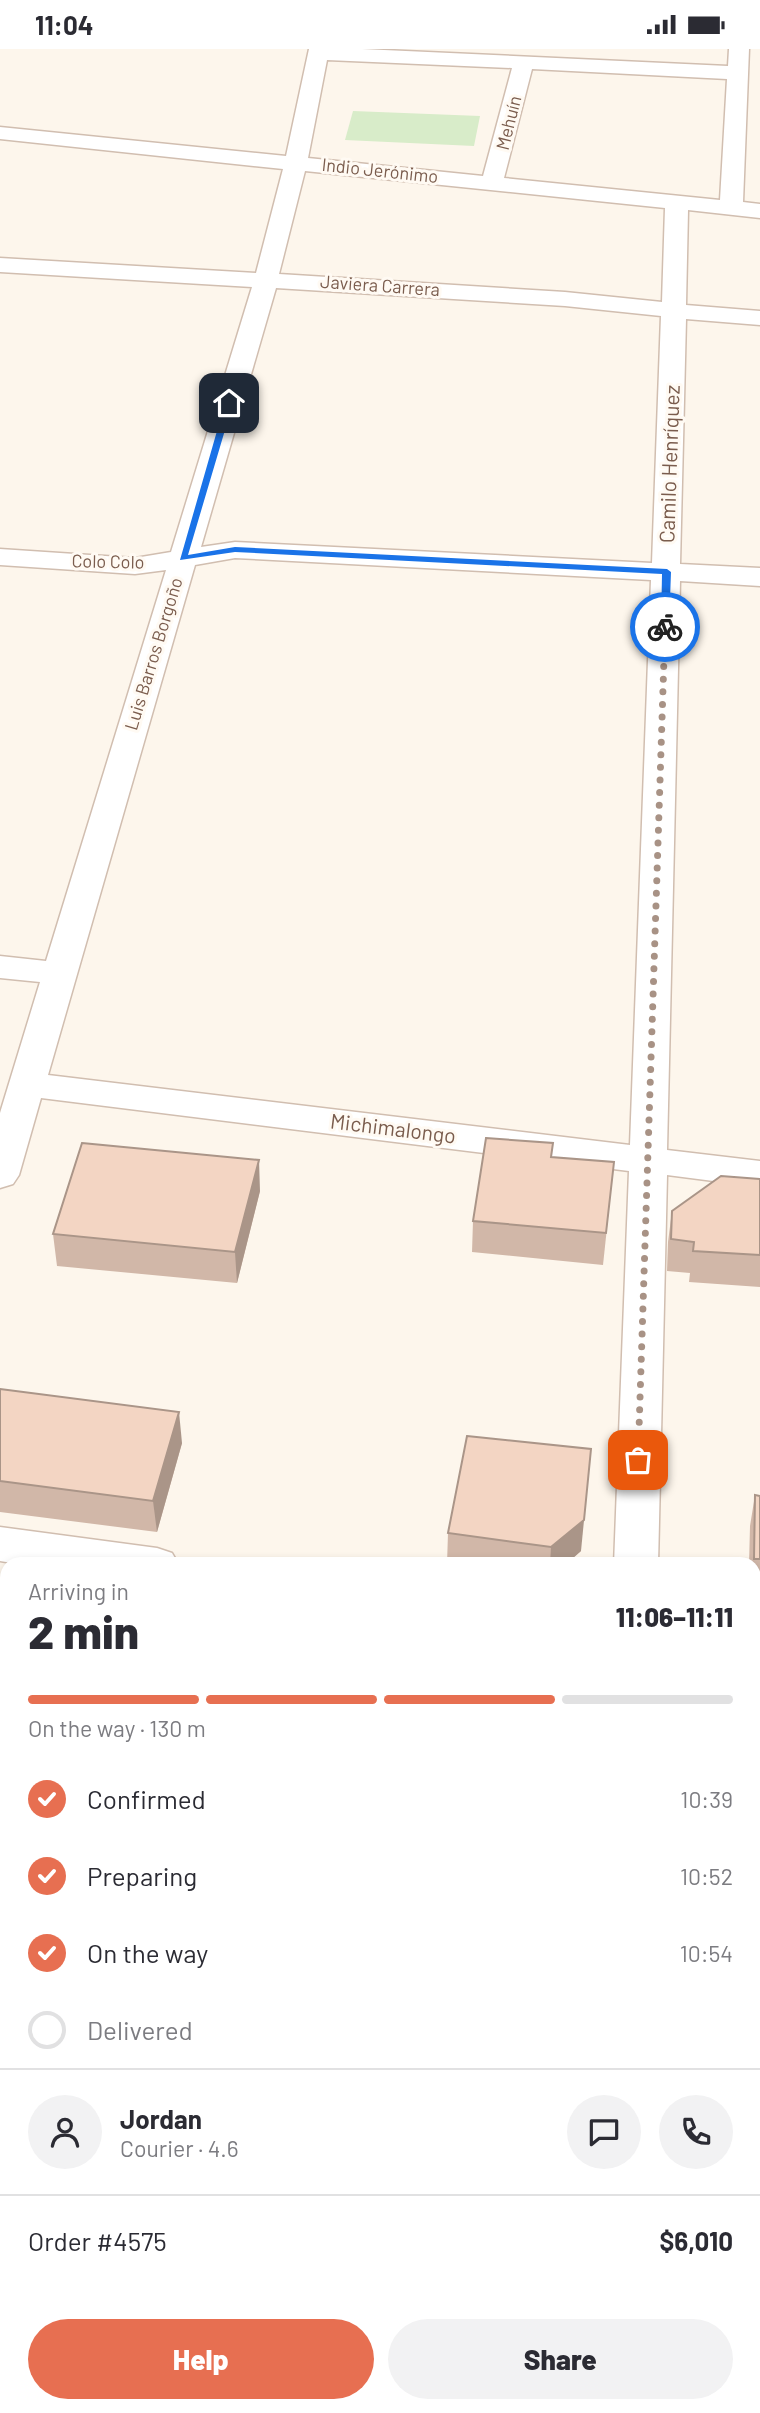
<!DOCTYPE html>
<meta charset="utf-8">
<style>
:root{--surface:#fff;--page:#f2f2f3;--text:#2b2b33;--muted:#7c7c81;--line:#e1e1e2;--accent:#e76f51}
body{margin:0;font-family:Barlow,sans-serif;background:var(--page);color:var(--text);height:100vh;display:flex;flex-direction:column;font-size:26px;white-space:nowrap}
*{box-sizing:border-box;margin:0}
p{font-size:23px;color:var(--muted)}
.icon{flex:none;width:38px;height:38px;fill:none;stroke:currentColor;stroke-width:2;stroke-linecap:round;stroke-linejoin:round}
.map{position:relative;flex:1;overflow:hidden}
.panel{position:absolute;left:0px;top:1508px;width:761px;height:856px;display:flex;flex-direction:column;background:var(--surface);border-radius:21px 21px 0 0;box-shadow:0 4px 10px #0003}
.panel>*{flex:none}
.pin{position:absolute;display:grid;place-items:center;width:60px;height:60px;color:#fff;margin:-30px;border-radius:14px;box-shadow:0 4px 10px #0006}
.courier{position:absolute;display:grid;place-items:center;width:70px;height:70px;margin:-35px;border:5px solid #1a73e8;border-radius:50%;background:#fff;color:#222;box-shadow:0 2px 9px #0007}
.summary em{font-style:normal;font-weight:800}
.summary div{display:flex;flex-direction:column-reverse}
.summary{display:flex;align-items:center;justify-content:space-between;height:119px;padding:0 28px}
h1{font-size:46px;font-weight:800;line-height:52px}
.bar{display:grid;grid-template-columns:repeat(4,1fr);gap:10px 7px;align-content:center;height:84px;padding:0 28px}
.bar i{height:9px;border-radius:5px;background:var(--line)}
.bar .selected{background:var(--accent)}
.bar p{grid-column:span 4}
.line{display:flex;align-items:center;gap:18px;padding:0 28px;border-top:2px solid var(--line)}
.line div{flex:1}
.round{display:grid;place-items:center;flex:none;width:74px;height:74px;border-radius:37px;background:var(--page)}
ol{padding:0 28px;list-style:none}
li{display:flex;align-items:center;gap:21px;height:77px}
li p{margin-inline-start:auto}
li .icon{padding:7px;border-radius:50%;background:var(--accent);color:#fff;stroke-width:4}
li:last-child{color:var(--muted)}
li i{width:38px;height:38px;border:4px solid var(--line);border-radius:50%}
.action{display:flex;gap:14px;margin-top:auto;padding:14px 28px}
.action a{flex:1;height:80px;border-radius:42px;background:var(--accent);color:#fff;font-size:28px;font-weight:800;line-height:80px;text-align:center}
.action a+a{background:var(--page);color:var(--text)}
.status{display:flex;justify-content:space-between;align-items:center;height:49px;padding:0 35px;background:var(--surface);direction:ltr}
.status svg{height:19px;fill:currentColor}
.map>svg:first-child{display:block}
.green{fill:#d8ecc9}
.lines{fill:none;stroke-linecap:round;stroke-linejoin:round}
.minor-casing{stroke:#d1beb0;stroke-width:3}
.path{stroke:#d9b8a5;stroke-width:5;stroke-dasharray:2.5 7;stroke-linecap:butt}
.minor{fill:#fff;fill-rule:evenodd}
.wall{fill:#d1b7a8}
.shaded-wall{fill:#aa9588}
.building{fill:#f3d5c3;stroke:#aa9588;stroke-width:2}
.route{fill:#1a73e8}
.done{stroke:#a89285;stroke-width:7;stroke-dasharray:0 12.6}
.labels{text-anchor:middle;stroke-width:6;stroke-linejoin:round;paint-order:stroke}
.far-street-label{font-size:18px;fill:#7a5c4d;stroke:#fffaf3}
.street-label{font-size:21px;fill:#7a5c4d;stroke:#fffaf3}
</style>
<div class="status"><b>11:04</b><svg viewBox="0 0 49 12"><path d="M0 12V9h3v3zM5 12V6h3v6zM10 12V3h3v9zM15 12V0h3v12zM26 1h20v11H26zM47 4h2v5h-2z"/></svg></div>
<div class="map">
<svg width="760" height="2364" viewBox="0 0 760 2364">
<rect width="100%" height="100%" fill="#fdf6ec"/>
<g class="green">
<polygon points="353,62 480,67 474,97 345,91"/>
<polygon points="0,1605 7,1606 7,2082 0,2081"/>
<polygon points="754,1688 760,1689 760,2219 754,2218"/>
</g>
<g class="lines">
<g class="minor-casing">
<g id="minor">
<path d="M 309,0 L 362,0 L 728,17 L 729,0 L 749,0 L 743,153 L 760,155 L 760,169 L 688,161 L 686,256 L 760,262 L 760,276 L 686,270 L 680,515 L 760,519 L 760,537 L 680,532 L 667,1101 L 760,1112 L 760,1138 L 667,1126 L 658,1516 L 614,1516 L 629,1122 L 41,1049 L 19,1126 L 13,1135 L 0,1139 L 0,1064 L 40,933 L 0,929 L 0,907 L 46,912 L 166,521 L 135,525 L 0,516 L 0,500 L 135,509 L 171,503 L 252,238 L 0,223 L 0,209 L 256,224 L 283,120 L 0,90 L 0,78 L 286,107 ZM 327,11 L 512,19 L 483,127 L 308,109 ZM 532,20 L 727,30 L 720,151 L 504,129 ZM 305,122 L 665,159 L 662,253 L 565,243 L 279,225 ZM 276,239 L 565,257 L 661,267 L 652,514 L 235,493 L 201,498 ZM 235,509 L 651,531 L 630,1096 L 48,1026 L 195,516 Z"/>
<polygon points="0,1478 157,1499 172,1504 179,1516 24,1516 0,1512"/>
<polygon points="754,1577 760,1577 760,1615 754,1614"/>
<polygon points="0,2175 7,2177 7,2231 0,2229"/>
<polygon points="754,2329 760,2331 760,2364 729,2364 726,2357 754,2357"/>
<rect x="597" y="2357" width="56" height="7"/>
</g>
</g>
<g class="path">
<polyline points="0,1815 7,1802"/>
<polyline points="0,1820 7,1821"/>
<polyline points="754,1930 760,1931"/>
<polyline points="0,2052 7,2086"/>
</g>
<use href="#minor" class="minor"/>
</g>
<g class="wall">
<polygon points="552,1108 614,1113 603,1216 472,1203 473,1172"/>
<polygon points="760,1130 760,1238 689,1233 690,1224 667,1222 668,1193 672,1162"/>
<polygon points="260,1142 237,1234 57,1217 53,1185"/>
<polygon points="0,1340 182,1394 157,1483 0,1463"/>
<polygon points="755,1446 760,1447 760,1541 754,1541 754,1516 749,1516 750,1477"/>
<polygon points="448,1484 581,1502 565,1516 453,1516 447,1515"/>
</g>
<g class="shaded-wall">
<polygon points="259,1111 260,1142 237,1234 235,1203"/>
<polygon points="179,1363 182,1394 157,1483 153,1452"/>
<polygon points="591,1400 581,1502 565,1516 550,1516 551,1498"/>
</g>
<g class="building">
<polygon points="486,1089 553,1094 551,1108 614,1113 606,1184 473,1172"/>
<polygon points="82,1094 259,1111 235,1203 53,1185"/>
<polygon points="721,1127 760,1130 760,1206 693,1202 694,1193 671,1190 672,1162"/>
<polygon points="0,1340 179,1363 153,1452 0,1432"/>
<polygon points="467,1387 591,1400 584,1471 551,1498 448,1484"/>
<polygon points="755,1446 760,1447 760,1510 754,1510"/>
<polygon points="324,2359 353,2364 323,2364"/>
</g>
<polygon class="route" points="229,351 233,354 188,506 235,498 667,520 671,523 669,578 665,580 661,578 662,525 235,503 180,511 225,354"/>
<g class="lines">
<polyline class="done" points="638,1411 665,578"/>
</g>
<g class="labels">
<g class="far-street-label">
<text transform="translate(509 74) rotate(-76)" y="6">Mehuín</text>
<text transform="translate(380 122) rotate(6)" y="6">Indio Jerónimo</text>
<text transform="translate(380 237) rotate(4)" y="6">Javiera Carrera</text>
<text transform="translate(108 513) rotate(1)" y="6">Colo Colo</text>
<text transform="translate(154 605) rotate(-73)" y="6">Luis Barros Borgoño</text>
</g>
<g class="street-label">
<text transform="translate(670 415) rotate(-88)" y="7">Camilo Henríquez</text>
<text transform="translate(393 1080) rotate(7)" y="7">Michimalongo</text>
</g>
</g>
</svg>
<div class="pin" style="left:638px;top:1411px;background:#ea580c"><svg class="icon" aria-label="bag" viewBox="0 0 24 24"><path d="M5 8h14l-1 12H6zM9 8a3 3 0 0 1 6 0"/></svg></div>
<div class="pin" style="left:229px;top:354px;background:#1f2937"><svg class="icon" aria-label="home" viewBox="0 0 24 24"><path d="M3 11l9-7 9 7M6 9v11h12V9"/></svg></div>
<div class="courier" style="left:665px;top:578px"><svg class="icon" aria-label="bike" viewBox="0 0 24 24"><circle cx="6" cy="16" r="4"/><circle cx="18" cy="16" r="4"/><path d="M6 16l4-8h5l3 8M10 8l3 8H6M13 5h3"/></svg></div>
<section class="panel">
<div class="summary"><div><h1>2 min</h1><p>Arriving in</p></div><em>11:06–11:11</em></div>
<div class="bar"><i class="selected"></i><i class="selected"></i><i class="selected"></i><i></i><p>On the way · 130 m</p></div>
<ol>
<li><svg class="icon" aria-label="check" viewBox="0 0 24 24"><path d="M5 12l5 5 9-10"/></svg>Confirmed<p>10:39</p></li>
<li><svg class="icon" aria-label="check" viewBox="0 0 24 24"><path d="M5 12l5 5 9-10"/></svg>Preparing<p>10:52</p></li>
<li><svg class="icon" aria-label="check" viewBox="0 0 24 24"><path d="M5 12l5 5 9-10"/></svg>On the way<p>10:54</p></li>
<li><i></i>Delivered</li>
</ol>
<div class="line" style="height:126px"><a class="round"><svg class="icon" aria-label="person" viewBox="0 0 24 24"><circle cx="12" cy="8" r="4"/><path d="M4 21q1-7 8-7t8 7"/></svg></a><div><b>Jordan</b><p>Courier · 4.6</p></div><a class="round"><svg class="icon" aria-label="chat" viewBox="0 0 24 24"><path d="M4 5h16v11H9l-5 4z"/></svg></a><a class="round"><svg class="icon" aria-label="phone" viewBox="0 0 24 24"><path d="M5 4h4l2 5-3 2q2 4 5 5l2-3 5 2v4C11 20 4 13 5 4z"/></svg></a></div>
<div class="line" style="height:91px"><div>Order #4575</div><b>$6,010</b></div>
<div class="action"><a>Help</a><a>Share</a></div>
</section>
</div>
